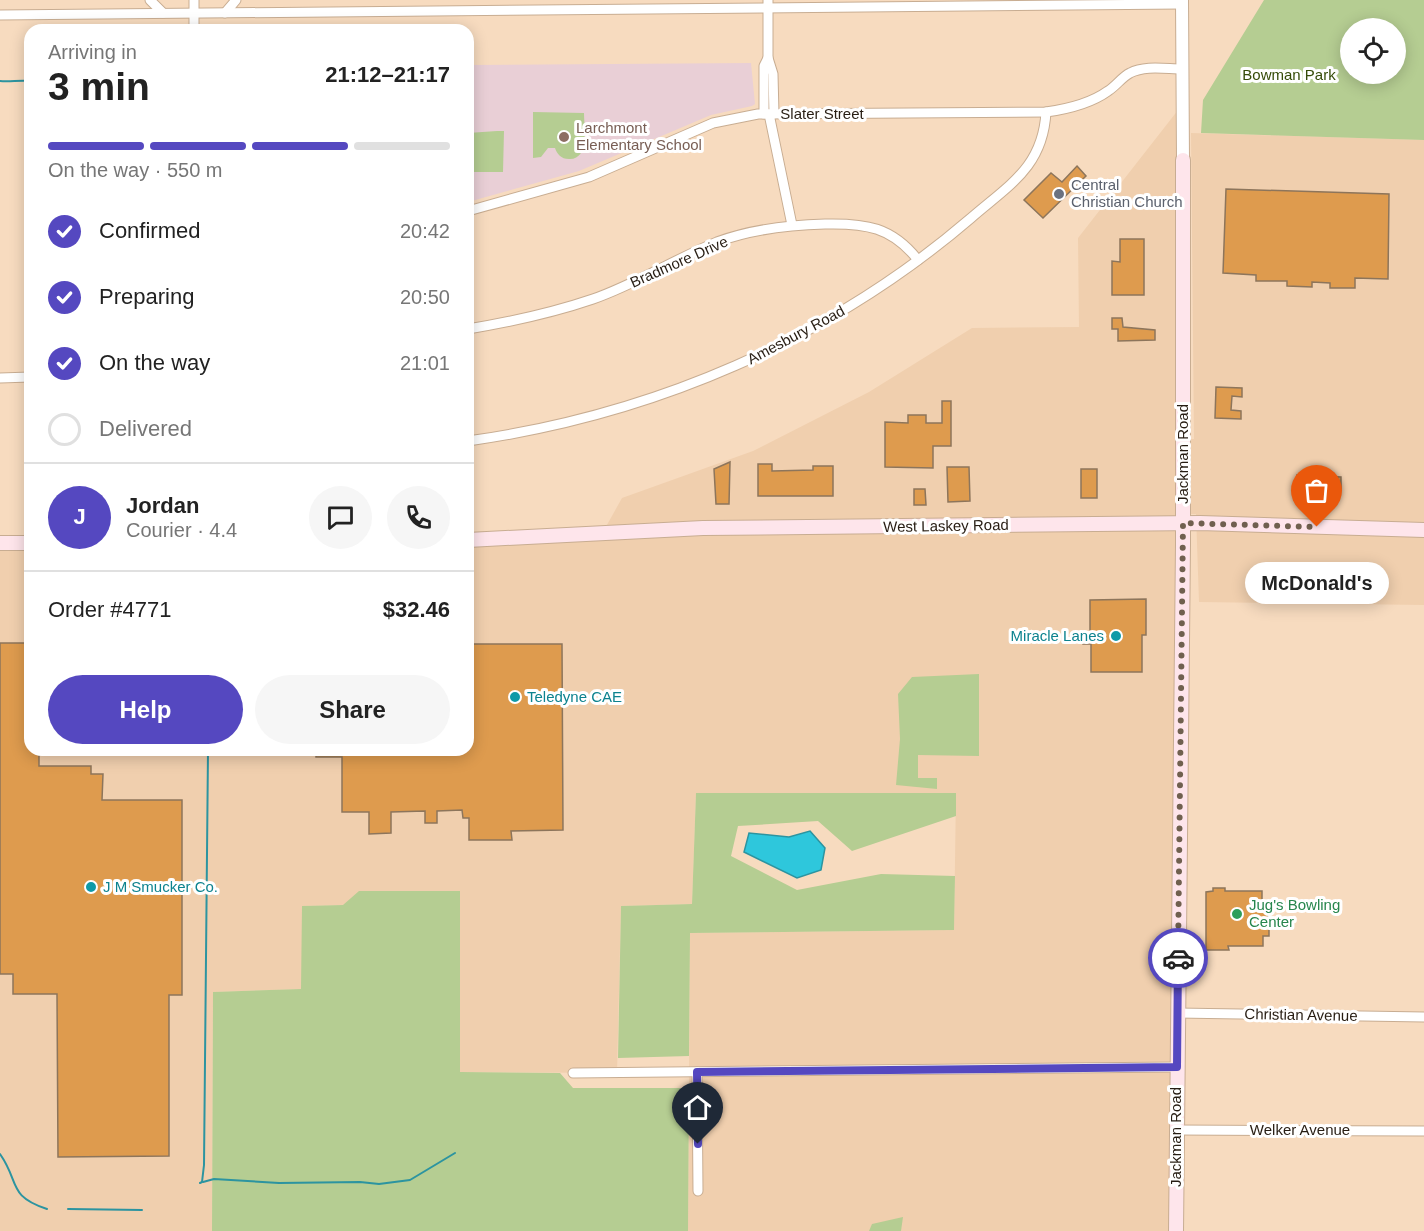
<!DOCTYPE html>
<meta charset="utf-8">
<style>
:root{--surface:#fff;--page:#f6f6f6;--text:#222;--muted:#767676;--line:#e0e0e0;--accent:#5548c0}
body{margin:0;font-family:Arial,sans-serif;background:var(--page);color:var(--text);height:100vh;display:flex;flex-direction:column;font-size:22px;white-space:nowrap}
*{box-sizing:border-box;margin:0}
p{font-size:20px;color:var(--muted)}
.icon{flex:none;width:33px;height:33px;fill:none;stroke:currentColor;stroke-width:2;stroke-linecap:round;stroke-linejoin:round}
.map{position:relative;flex:1;overflow:hidden}
.side{position:absolute;left:24px;top:24px;width:450px;height:732px;display:flex;flex-direction:column;background:var(--surface);border-radius:18px;box-shadow:0 3px 15px #0003}
.side>*{flex:none}
.tools{position:absolute;left:1340px;top:18px;display:grid;gap:12px}
.tools a{display:grid;place-items:center;width:66px;height:66px;border-radius:50%;background:var(--surface);box-shadow:0 3px 15px #0003;font-size:30px}
.pin{position:absolute;display:grid;place-items:center;width:51px;height:51px;color:#fff;margin:-62px -26px;border-radius:50% 50% 50% 0;rotate:-45deg;box-shadow:0 0 6px #0007}
.pin .icon{rotate:45deg}
.courier{position:absolute;display:grid;place-items:center;width:60px;height:60px;margin:-30px;border:4px solid #5548c0;border-radius:50%;background:#fff;color:#222;box-shadow:0 2px 8px #0007}
.bubble{position:absolute;height:42px;border-radius:21px;background:var(--surface);box-shadow:0 3px 15px #0003;font-size:20px;font-weight:700;line-height:42px;text-align:center}
.headline em{font-style:normal;font-weight:700}
.headline div{display:flex;flex-direction:column-reverse}
.headline{display:flex;align-items:center;justify-content:space-between;height:102px;padding:0 24px}
h1{font-size:39px;font-weight:700;line-height:45px}
.bar{display:grid;grid-template-columns:repeat(4,1fr);gap:9px 6px;align-content:center;height:72px;padding:0 24px}
.bar i{height:8px;border-radius:4px;background:var(--line)}
.bar .selected{background:var(--accent)}
.bar p{grid-column:span 4}
.line{display:flex;align-items:center;gap:15px;padding:0 24px;border-top:2px solid var(--line)}
.line div{flex:1}
.round{display:grid;place-items:center;flex:none;width:63px;height:63px;border-radius:32px;background:var(--page)}
ol{padding:0 24px;list-style:none}
li{display:flex;align-items:center;gap:18px;height:66px}
li p{margin-inline-start:auto}
li .icon{padding:6px;border-radius:50%;background:var(--accent);color:#fff;stroke-width:4}
li:last-child{color:var(--muted)}
li i{width:33px;height:33px;border:3px solid var(--line);border-radius:50%}
.cta{display:flex;gap:12px;margin-top:auto;padding:12px 24px}
.cta a{flex:1;height:69px;border-radius:36px;background:var(--accent);color:#fff;font-size:24px;font-weight:700;line-height:69px;text-align:center}
.cta a+a{background:var(--page);color:var(--text)}
.map>svg:first-child{display:block}
.built{fill:#f0cfae}
.education{fill:#e9cfd6}
.green{fill:#b5cd92;fill-rule:evenodd}
.water{fill:#2ec7dc;stroke:#2c94a0;stroke-width:1.5}
.lines{fill:none;stroke-linecap:round;stroke-linejoin:round}
.stream{stroke:#2c94a0;stroke-width:2}
.building{fill:#de9b4e;stroke:#8d755b;stroke-width:1.5}
.minor-casing{stroke:#c8ad92;stroke-width:11}
.tertiary-casing{stroke:#c8ad92;stroke-width:14}
.secondary-casing{stroke:#c8ad92;stroke-width:16}
.minor{stroke:#fff;stroke-width:9}
.tertiary{stroke:#fff;stroke-width:12}
.secondary{stroke:#fee5eb;stroke-width:14}
.done{stroke:#70604f;stroke-width:6;stroke-dasharray:0 10.8}
.route{stroke:#5548c0;stroke-width:8}
.education-dot{fill:#8d6e63;stroke:#fff;stroke-width:2}
.worship-dot{fill:#6b7280;stroke:#fff;stroke-width:2}
.culture-dot{fill:#0f9aa8;stroke:#fff;stroke-width:2}
.leisure-dot{fill:#2e9e5b;stroke:#fff;stroke-width:2}
.labels{text-anchor:middle;stroke-width:6;stroke-linejoin:round;paint-order:stroke}
.park-label{font-size:15px;fill:#354b08;stroke:#fff}
.street-label{font-size:15px;fill:#271d13;stroke:#fff}
.education-label{font-size:15px;fill:#785e54;stroke:#fff;text-anchor:start}
.worship-label{font-size:15px;fill:#5b616d;stroke:#fff;text-anchor:start}
.culture-label{font-size:15px;fill:#0d838f;stroke:#fff;text-anchor:start}
.leisure-label{font-size:15px;fill:#27864d;stroke:#fff;text-anchor:start}
</style>
<div class="map">
<svg width="1424" height="1231" viewBox="0 0 1424 1231">
<rect width="100%" height="100%" fill="#f7dbbf"/>
<polygon class="built" points="1182,105 1184,439 1194,439 1191,133 1424,140 1424,605 1199,602 1196,514 1184,514 1175,1231 688,1231 690,933 954,930 956,793 696,793 692,904 621,906 617,1073 460,1072 343,905 302,906 302,989 213,992 212,1231 0,1231 0,543 30,543 30,750 468,750 468,540 603,532 622,498 753,451 869,392 972,328 1079,327 1078,238"/>
<polygon class="education" points="751,63 755,104 752,106 711,115 579,171 468,202 468,65"/>
<g class="green">
<path d="M 1264,0 L 1424,0 L 1424,140 L 1201,133 L 1203,100 ZM 1350,28 L 1395,28 L 1395,74 L 1350,74 Z"/>
<path d="M 533,112 L 584,113 C 584,126 590,160 569,159 C 561,159 557,154 555,148 L 548,148 L 541,157 L 533,158 Z"/>
<polygon points="497,131 504,131 503,172 468,172 468,133"/>
<polygon points="979,674 979,756 918,755 918,778 937,778 937,789 896,785 900,739 898,694 912,677"/>
<polygon points="696,793 956,793 956,816 852,851 818,821 738,826 731,856 797,890 881,874 955,876 954,930 690,933 689,1056 618,1058 621,906 692,904"/>
<polygon points="359,891 460,891 460,1072 560,1073 573,1088 689,1088 688,1231 212,1231 213,992 301,989 302,906 343,905"/>
<polygon points="903,1217 901,1231 869,1231 872,1224"/>
</g>
<polygon class="water" points="810,831 825,848 821,870 797,878 744,852 749,833 789,837"/>
<g class="lines">
<g class="stream">
<path d="M 0,81 C 10,82 19,80 30,81"/>
<path d="M 0,1154 C 20,1182 7,1196 47,1209"/>
<polyline points="203,1182 214,1179 279,1183 360,1182 379,1184 410,1180 455,1153"/>
<polyline points="200,1183 202,1182 204,1165 208,750"/>
<polyline points="68,1209 142,1210"/>
</g>
</g>
<g class="building">
<polygon points="1077,166 1086,176 1043,218 1024,200 1051,173 1062,182"/>
<polygon points="1226,189 1389,194 1388,279 1355,278 1355,288 1330,288 1330,283 1312,282 1312,287 1287,286 1287,281 1256,281 1256,275 1223,273"/>
<polygon points="1120,239 1144,239 1144,295 1112,295 1112,261 1120,262"/>
<polygon points="1112,318 1122,318 1123,327 1155,330 1155,340 1118,341 1118,329 1112,329"/>
<polygon points="1216,387 1242,388 1242,397 1232,396 1231,410 1241,411 1241,419 1215,418"/>
<polygon points="942,401 951,401 951,446 933,446 933,468 885,467 885,422 908,423 908,415 926,415 926,423 942,423"/>
<polygon points="730,462 729,504 716,504 714,469"/>
<polygon points="758,464 772,464 772,471 813,470 813,466 833,466 833,496 758,496"/>
<polygon points="947,467 969,467 970,501 948,502"/>
<rect x="1081" y="469" width="16" height="29"/>
<polygon points="1297,475 1341,477 1341,489 1296,490"/>
<polygon points="914,489 925,489 926,505 914,505"/>
<polygon points="1146,599 1146,635 1142,635 1142,672 1091,672 1091,644 1083,644 1083,636 1090,636 1090,600"/>
<polygon points="0,643 30,643 30,750 39,750 39,766 91,766 91,774 103,774 102,800 182,800 182,995 169,995 169,1156 58,1157 57,994 13,994 13,974 0,974"/>
<polygon points="468,644 562,644 563,830 511,831 512,840 469,840 469,818 463,818 462,810 437,811 437,823 425,823 425,811 391,812 391,833 369,834 369,812 342,812 342,757 316,757 316,750 468,750"/>
<polygon points="1213,888 1225,888 1225,891 1262,891 1262,901 1267,905 1269,924 1269,936 1263,936 1263,946 1228,946 1229,950 1206,950 1206,892 1213,891"/>
</g>
<g class="lines">
<g class="minor-casing">
<g id="minor">
<polyline points="150,0 163,13"/>
<polyline points="194,0 194,30"/>
<polyline points="768,0 768,58 773,74 774,114"/>
<polyline points="225,13 236,0"/>
<polyline points="0,15 1182,4"/>
<polyline points="764,114 764,66 768,58"/>
<polyline points="769,114 792,225"/>
<path d="M 468,211 L 589,177 L 713,123 L 758,114 L 1046,112 C 1068,109 1090,104 1108,91 C 1116,86 1122,77 1130,73 C 1145,65 1166,69 1182,69"/>
<path d="M 468,329 C 510,322 552,313 593,299 C 636,284 675,259 717,242 C 752,229 789,225 825,224 C 866,223 892,227 918,260"/>
<polyline points="0,378 30,377"/>
<path d="M 468,441 C 653,415 829,340 971,218 C 1009,185 1043,167 1046,112"/>
<polyline points="1177,1013 1424,1017"/>
<polyline points="697,1072 698,1191"/>
<polyline points="573,1073 1177,1067"/>
<polyline points="1176,1130 1424,1131"/>
</g>
</g>
<g class="tertiary-casing">
<polyline id="tertiary" points="1182,0 1183,160"/>
</g>
<g class="secondary-casing">
<g id="secondary">
<polyline points="468,540 703,528 1200,523 1424,530"/>
<polyline points="0,543 30,543"/>
<polyline points="1176,1231 1183,544 1183,160"/>
</g>
</g>
<use href="#minor" class="minor"/>
<use href="#tertiary" class="tertiary"/>
<use href="#secondary" class="secondary"/>
</g>
<g class="lines">
<polyline class="done" points="1178,958 1183,523 1317,527"/>
<polyline class="route" points="698,1144 697,1072 1177,1067 1178,958"/>
</g>
<circle class="education-dot" cx="564" cy="137" r="6"/>
<circle class="worship-dot" cx="1059" cy="194" r="6"/>
<g class="culture-dot">
<circle cx="1116" cy="636" r="6"/>
<circle cx="515" cy="697" r="6"/>
<circle cx="91" cy="887" r="6"/>
</g>
<circle class="leisure-dot" cx="1237" cy="914" r="6"/>
<g class="labels">
<g class="park-label">
<text x="1289" y="80">Bowman Park</text>
</g>
<g class="street-label">
<text x="822" y="119">Slater Street</text>
<text transform="translate(679 262) rotate(-24)" y="5">Bradmore Drive</text>
<text transform="translate(796 335) rotate(-28)" y="5">Amesbury Road</text>
<text transform="translate(1183 454) rotate(-90)" y="5">Jackman Road</text>
<text transform="translate(946 526) rotate(-1)" y="5">West Laskey Road</text>
<text transform="translate(1301 1015) rotate(1)" y="5">Christian Avenue</text>
<text x="1300" y="1135">Welker Avenue</text>
<text transform="translate(1176 1137) rotate(-90)" y="5">Jackman Road</text>
</g>
<g class="education-label">
<text x="576" y="133">Larchmont<tspan x="576" dy="17">Elementary School</tspan></text>
</g>
<g class="worship-label">
<text x="1071" y="190">Central<tspan x="1071" dy="17">Christian Church</tspan></text>
</g>
<g class="culture-label">
<text x="1104" y="641" text-anchor="end">Miracle Lanes</text>
<text x="527" y="702">Teledyne CAE</text>
<text x="103" y="892">J M Smucker Co.</text>
</g>
<g class="leisure-label">
<text x="1249" y="910">Jug's Bowling<tspan x="1249" dy="17">Center</tspan></text>
</g>
</g>
</svg>
<div class="tools">
<a><svg class="icon" aria-label="locate" viewBox="0 0 24 24"><circle cx="12" cy="12" r="6"/><path d="M12 2v4M12 18v4M2 12h4M18 12h4"/></svg></a>
</div>
<div class="pin" style="left:1317px;top:527px;background:#ea580c"><svg class="icon" aria-label="bag" viewBox="0 0 24 24"><path d="M5 8h14l-1 12H6zM9 8a3 3 0 0 1 6 0"/></svg></div>
<div class="pin" style="left:698px;top:1144px;background:#1f2937"><svg class="icon" aria-label="home" viewBox="0 0 24 24"><path d="M3 11l9-7 9 7M6 9v11h12V9"/></svg></div>
<div class="courier" style="left:1178px;top:958px"><svg class="icon" aria-label="car" viewBox="0 0 24 24"><path d="M5 17H2v-5l4-1 3-4h7l3 4 3 1v5h-3M9 17h6M6 11h13"/><circle cx="7" cy="17" r="2"/><circle cx="17" cy="17" r="2"/></svg></div>
<div class="bubble" style="left:1245px;top:562px;width:144px">McDonald's</div>
<section class="side">
<div class="headline"><div><h1>3 min</h1><p>Arriving in</p></div><em>21:12–21:17</em></div>
<div class="bar"><i class="selected"></i><i class="selected"></i><i class="selected"></i><i></i><p>On the way · 550 m</p></div>
<ol>
<li><svg class="icon" aria-label="check" viewBox="0 0 24 24"><path d="M5 12l5 5 9-10"/></svg>Confirmed<p>20:42</p></li>
<li><svg class="icon" aria-label="check" viewBox="0 0 24 24"><path d="M5 12l5 5 9-10"/></svg>Preparing<p>20:50</p></li>
<li><svg class="icon" aria-label="check" viewBox="0 0 24 24"><path d="M5 12l5 5 9-10"/></svg>On the way<p>21:01</p></li>
<li><i></i>Delivered</li>
</ol>
<div class="line" style="height:108px"><b class="round" style="background:var(--accent);color:#fff">J</b><div><b>Jordan</b><p>Courier · 4.4</p></div><a class="round"><svg class="icon" aria-label="chat" viewBox="0 0 24 24"><path d="M4 5h16v11H9l-5 4z"/></svg></a><a class="round"><svg class="icon" aria-label="phone" viewBox="0 0 24 24"><path d="M5 4h4l2 5-3 2q2 4 5 5l2-3 5 2v4C11 20 4 13 5 4z"/></svg></a></div>
<div class="line" style="height:78px"><div>Order #4771</div><b>$32.46</b></div>
<div class="cta"><a>Help</a><a>Share</a></div>
</section>
</div>
